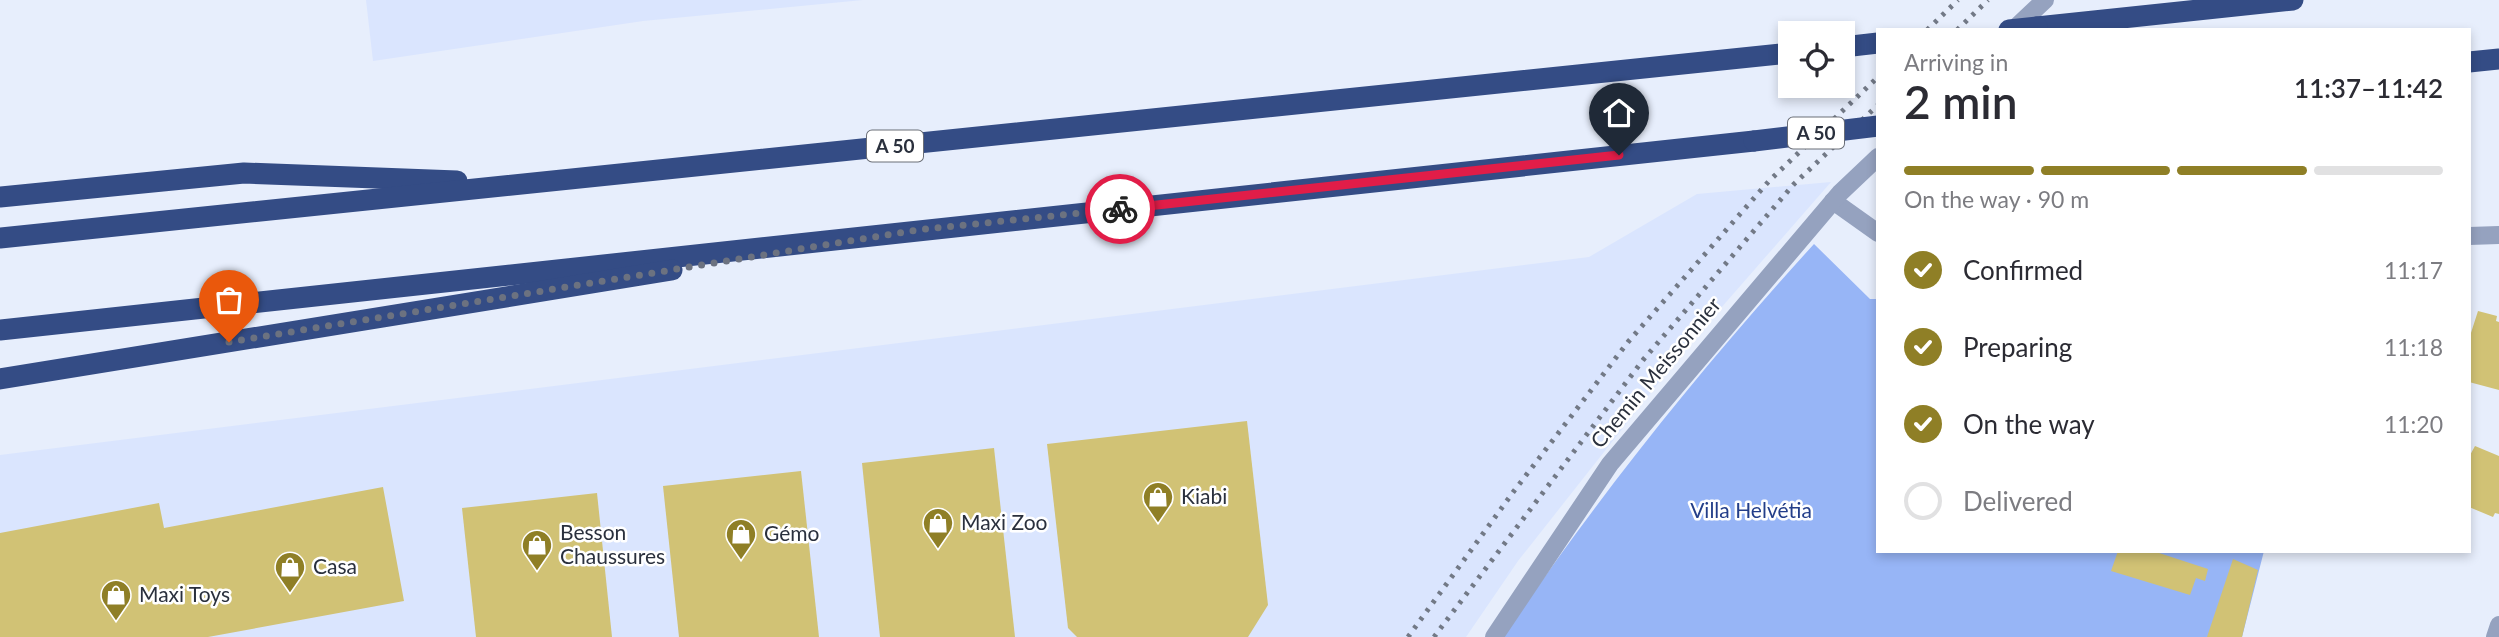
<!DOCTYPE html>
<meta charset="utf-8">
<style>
:root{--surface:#fff;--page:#f2f2f3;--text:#2b2b33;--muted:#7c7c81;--line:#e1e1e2;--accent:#8f7f26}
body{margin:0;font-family:Lato,sans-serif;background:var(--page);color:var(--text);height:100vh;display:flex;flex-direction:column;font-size:26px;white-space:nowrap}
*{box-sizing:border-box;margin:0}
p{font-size:23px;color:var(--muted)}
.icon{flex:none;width:38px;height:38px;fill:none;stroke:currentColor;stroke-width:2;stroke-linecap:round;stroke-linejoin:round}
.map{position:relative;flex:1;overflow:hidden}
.drawer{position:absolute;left:1876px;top:28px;width:595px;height:525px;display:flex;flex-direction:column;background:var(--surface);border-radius:0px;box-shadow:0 4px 10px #0003}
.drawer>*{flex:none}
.tools{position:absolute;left:1778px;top:21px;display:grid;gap:14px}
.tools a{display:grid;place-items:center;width:77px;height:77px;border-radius:0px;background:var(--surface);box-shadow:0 4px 10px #0003;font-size:35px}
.pin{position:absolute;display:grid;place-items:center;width:60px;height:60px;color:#fff;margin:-72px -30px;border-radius:50% 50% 50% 0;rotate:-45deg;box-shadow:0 0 7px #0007}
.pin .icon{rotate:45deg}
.courier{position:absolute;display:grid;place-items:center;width:70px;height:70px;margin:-35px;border:5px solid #e11d48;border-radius:50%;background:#fff;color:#222;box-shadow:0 2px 9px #0007}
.summary em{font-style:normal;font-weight:600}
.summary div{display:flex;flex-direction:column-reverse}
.summary{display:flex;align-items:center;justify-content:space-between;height:119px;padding:0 28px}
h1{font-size:46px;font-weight:600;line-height:52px}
.bar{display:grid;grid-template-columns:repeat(4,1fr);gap:10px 7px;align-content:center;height:84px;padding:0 28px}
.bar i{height:9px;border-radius:5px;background:var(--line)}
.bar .current{background:var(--accent)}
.bar p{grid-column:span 4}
ol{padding:0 28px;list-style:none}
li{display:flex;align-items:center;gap:21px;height:77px}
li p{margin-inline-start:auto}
li .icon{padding:7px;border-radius:50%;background:var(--accent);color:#fff;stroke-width:4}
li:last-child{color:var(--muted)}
li i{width:38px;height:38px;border:4px solid var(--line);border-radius:50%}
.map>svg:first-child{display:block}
.built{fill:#dae5fe}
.forest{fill:#97b5f6}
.building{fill:#d1c275}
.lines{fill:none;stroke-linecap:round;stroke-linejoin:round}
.minor{stroke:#95a2bf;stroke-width:18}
.motorway{stroke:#344c85;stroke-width:21}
.rail{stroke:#727986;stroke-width:5;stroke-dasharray:3.5 7;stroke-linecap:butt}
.motorway-bridge{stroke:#344c85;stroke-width:21}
.done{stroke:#6c7280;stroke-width:7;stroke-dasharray:0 12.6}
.route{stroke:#e11d48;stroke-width:9}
.labels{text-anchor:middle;stroke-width:5;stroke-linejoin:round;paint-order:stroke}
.shield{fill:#fff;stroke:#6a6e77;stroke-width:2}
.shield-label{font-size:19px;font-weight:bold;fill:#2a303d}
.street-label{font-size:21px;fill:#2a303d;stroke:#fff}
.poi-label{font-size:21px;fill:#2a303d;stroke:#fff;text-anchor:start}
.park-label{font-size:21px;fill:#233e89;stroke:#fff}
</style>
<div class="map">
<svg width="2499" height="637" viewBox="0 0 2499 637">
<rect width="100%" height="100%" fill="#e7eefc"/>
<g class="built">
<polygon points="366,0 863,0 643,21 373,61"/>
<polygon points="1831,182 1686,348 1518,561 1466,637 0,637 0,455 1589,257 1697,194"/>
</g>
<path class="forest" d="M 1814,244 L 1870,299 L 1878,299 L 1878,551 L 2264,551 L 2242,637 L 1503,637 C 1597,498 1701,368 1814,244 Z"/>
<g class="building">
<polygon points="2478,311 2497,316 2496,321 2499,322 2499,390 2469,382 2469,339"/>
<polygon points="1247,421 1268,605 1248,637 1077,637 1068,628 1047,444"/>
<polygon points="2475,446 2499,456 2499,514 2495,513 2493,517 2469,507 2469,457"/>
<polygon points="994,448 1015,637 880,637 862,463"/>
<polygon points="801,471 819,637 679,637 663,486"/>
<polygon points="383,487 404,601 208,637 0,637 0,533 159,503 164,528"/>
<polygon points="597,493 612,637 476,637 462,508"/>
<polygon points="2118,551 2153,551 2208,569 2205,581 2196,578 2190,595 2111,571"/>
<polygon points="2233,559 2258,570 2242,637 2207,637"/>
</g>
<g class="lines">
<g class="minor">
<polyline points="2013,30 2045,0"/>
<polyline points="1833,201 1878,233"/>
<polyline points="2469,236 2499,235"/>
<polyline points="1494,637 1610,464 1840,193 1878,157"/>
<polyline points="2495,637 2499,625"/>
</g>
<g class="motorway">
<polyline points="2037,27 2293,0"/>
<polyline points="1843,47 1878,43"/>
<polyline points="2469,62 2499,59"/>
<polyline points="0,197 244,173 457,181"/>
<polyline points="0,238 1790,53"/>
<polyline points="0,330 1754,141"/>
<polyline points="0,379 672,270"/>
</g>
<g class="rail">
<polyline points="1927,30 1958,0"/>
<polyline points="1957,30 1988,0"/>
<polyline points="1408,637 1514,491 1628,342 1769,181 1878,77"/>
<polyline points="1434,637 1643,360 1794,184 1878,105"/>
</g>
<g class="motorway-bridge">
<polyline points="2009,30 2037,27"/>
<polyline points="1754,141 1878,126"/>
</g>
</g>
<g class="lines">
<polyline class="done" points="229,342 917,230 1120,209"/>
<polyline class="route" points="1120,209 1619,155"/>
</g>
<defs>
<g id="shop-pin" transform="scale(1.575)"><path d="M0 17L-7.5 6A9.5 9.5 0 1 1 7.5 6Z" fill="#8f7f26" stroke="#fff"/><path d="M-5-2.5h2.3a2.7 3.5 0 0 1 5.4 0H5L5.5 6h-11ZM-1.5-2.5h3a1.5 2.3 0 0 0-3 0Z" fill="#fff"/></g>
</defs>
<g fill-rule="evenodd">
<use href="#shop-pin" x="1158" y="497"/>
<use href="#shop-pin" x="938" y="523"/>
<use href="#shop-pin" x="741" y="534"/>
<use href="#shop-pin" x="537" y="545"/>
<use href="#shop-pin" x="290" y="567"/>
<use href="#shop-pin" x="116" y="595"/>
</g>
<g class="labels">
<g class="shield">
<rect x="1788" y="117.5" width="56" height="31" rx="5"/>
<rect x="867" y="130.5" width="56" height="31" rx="5"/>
</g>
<g class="shield-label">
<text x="1816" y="140">A 50</text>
<text x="895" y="153">A 50</text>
</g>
<g class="street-label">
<text transform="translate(1656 373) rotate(-50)" y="7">Chemin Meissonnier</text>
</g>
<g class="poi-label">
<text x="1181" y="504">Kiabi</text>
<text x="961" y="530">Maxi Zoo</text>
<text x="560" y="540">Besson<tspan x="560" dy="24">Chaussures</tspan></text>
<text x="764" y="541">Gémo</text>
<text x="313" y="574">Casa</text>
<text x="139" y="602">Maxi Toys</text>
</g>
<g class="park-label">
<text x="1751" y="518">Villa Helvétia</text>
</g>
</g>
</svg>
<div class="tools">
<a><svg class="icon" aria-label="locate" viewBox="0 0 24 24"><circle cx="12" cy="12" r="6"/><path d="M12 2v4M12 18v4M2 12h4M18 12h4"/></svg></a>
</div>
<div class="pin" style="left:229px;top:342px;background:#ea580c"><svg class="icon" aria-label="bag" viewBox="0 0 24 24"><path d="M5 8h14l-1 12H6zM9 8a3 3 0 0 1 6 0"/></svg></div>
<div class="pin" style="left:1619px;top:155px;background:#1f2937"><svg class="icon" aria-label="home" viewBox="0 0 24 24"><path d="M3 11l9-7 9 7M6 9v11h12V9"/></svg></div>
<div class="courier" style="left:1120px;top:209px"><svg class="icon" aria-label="bike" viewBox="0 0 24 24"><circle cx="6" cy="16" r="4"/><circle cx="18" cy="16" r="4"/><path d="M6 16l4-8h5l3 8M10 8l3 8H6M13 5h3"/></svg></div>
<section class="drawer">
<div class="summary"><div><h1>2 min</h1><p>Arriving in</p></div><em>11:37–11:42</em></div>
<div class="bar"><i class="current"></i><i class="current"></i><i class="current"></i><i></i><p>On the way · 90 m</p></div>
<ol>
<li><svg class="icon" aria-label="check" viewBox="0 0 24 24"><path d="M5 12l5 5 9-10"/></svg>Confirmed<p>11:17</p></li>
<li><svg class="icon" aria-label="check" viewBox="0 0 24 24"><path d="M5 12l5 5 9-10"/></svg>Preparing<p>11:18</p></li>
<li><svg class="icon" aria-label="check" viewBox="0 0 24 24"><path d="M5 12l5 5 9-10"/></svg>On the way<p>11:20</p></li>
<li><i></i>Delivered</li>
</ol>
</section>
</div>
